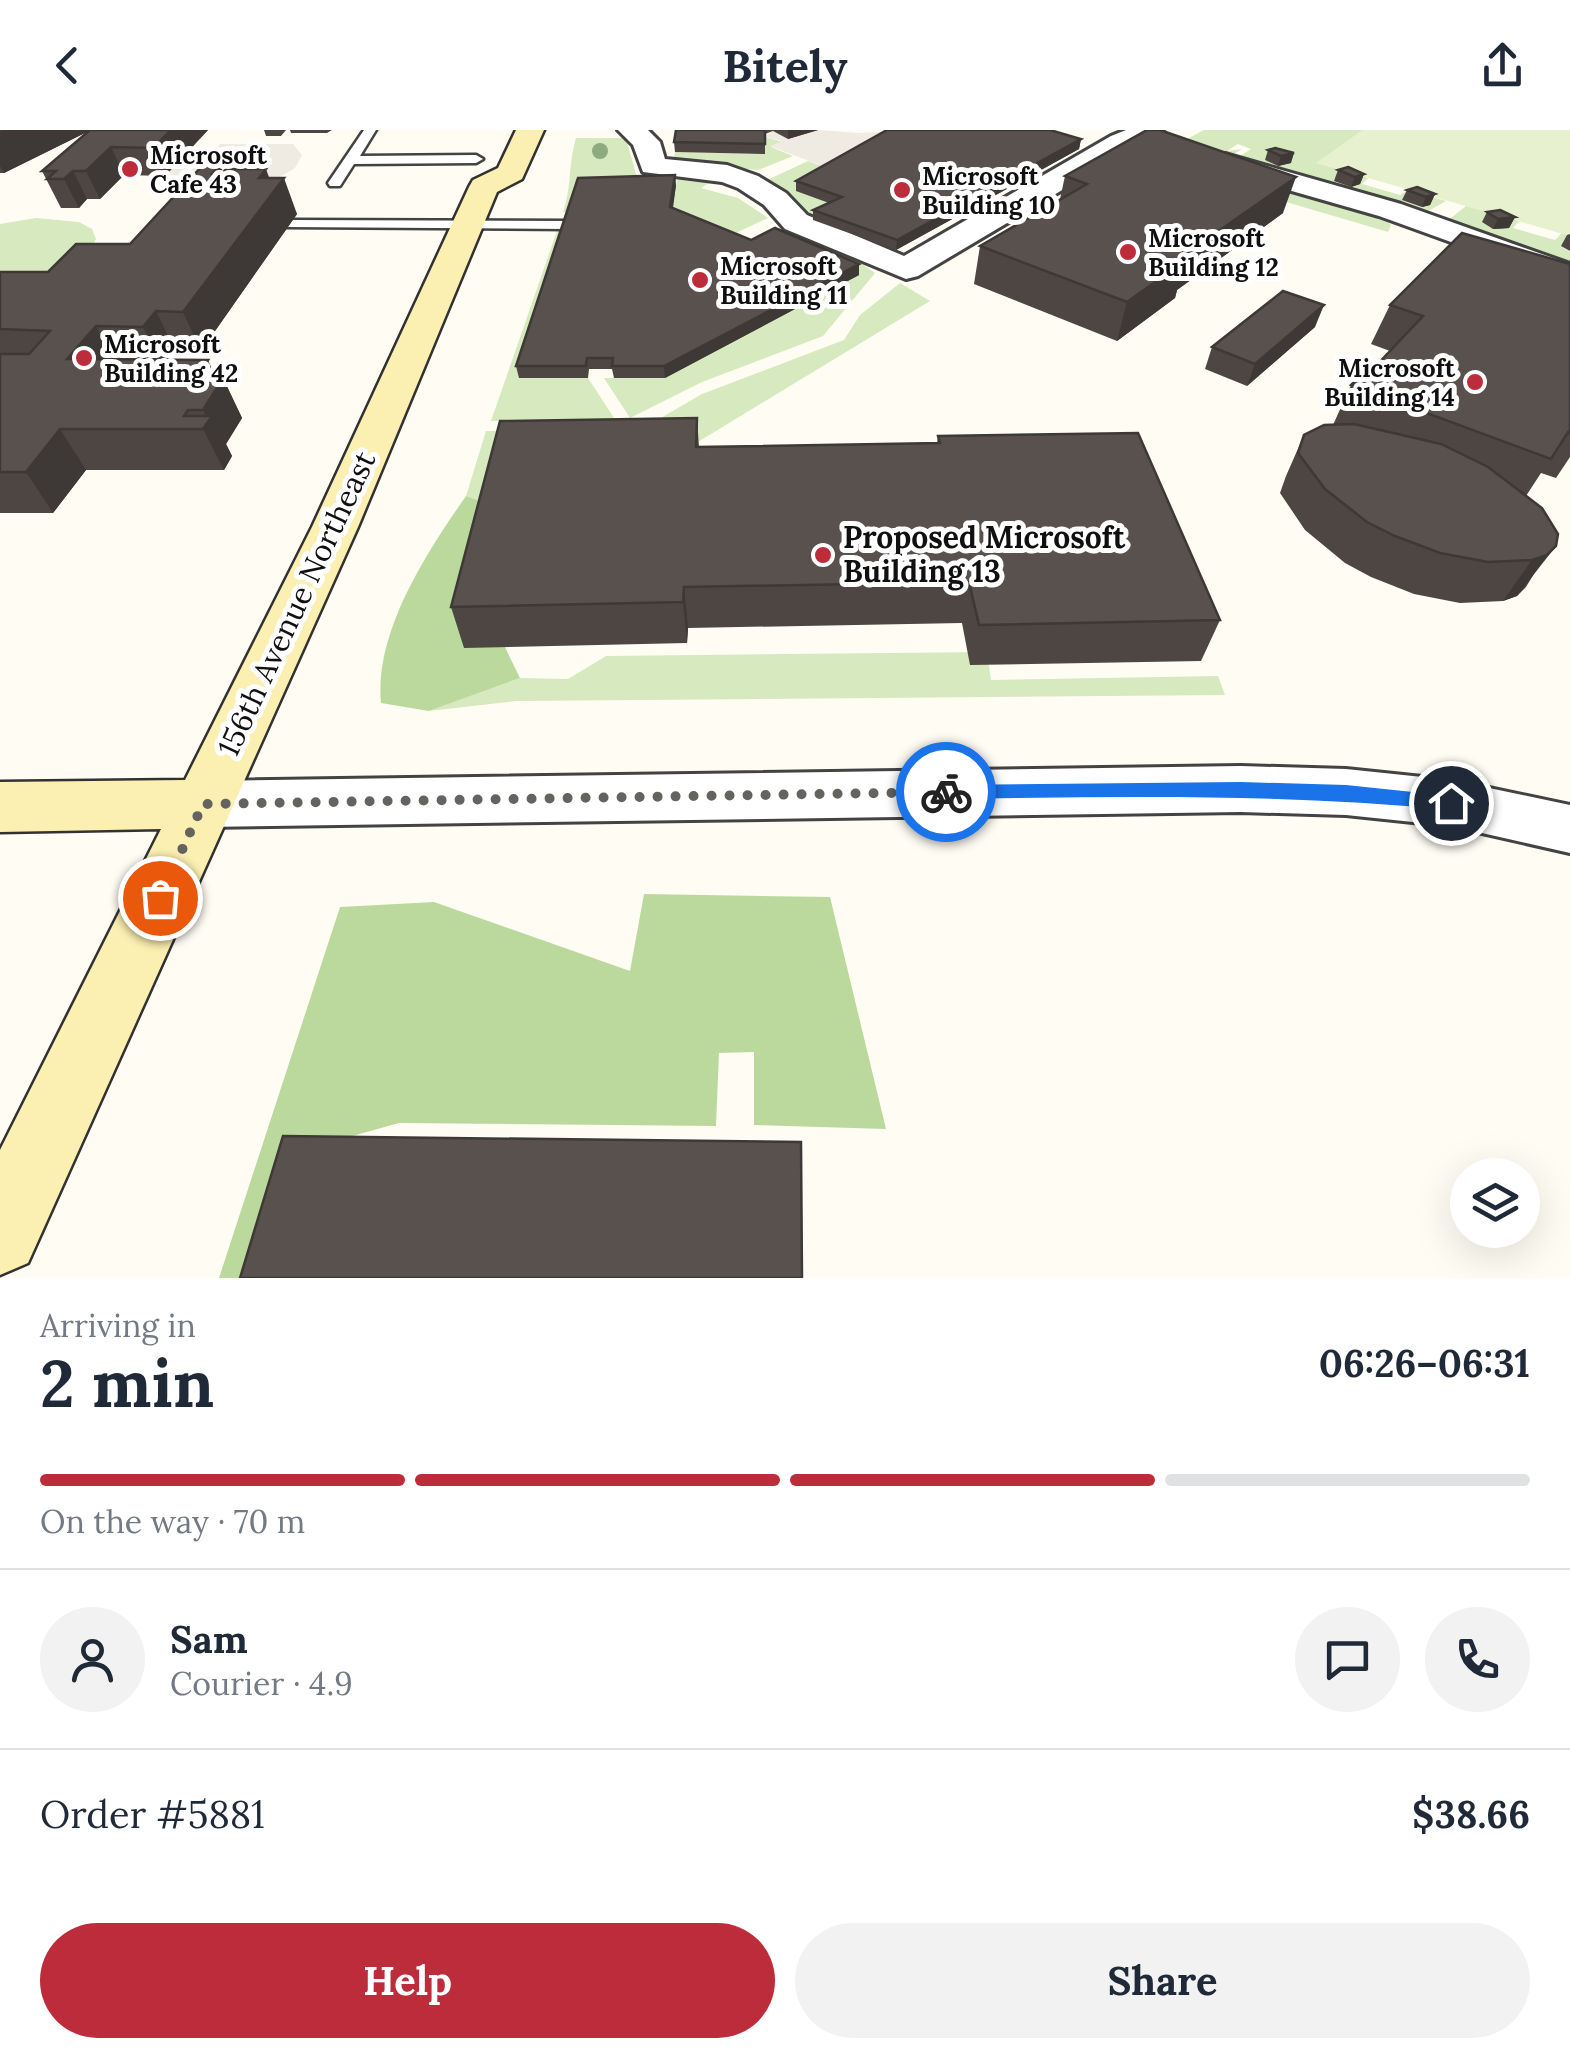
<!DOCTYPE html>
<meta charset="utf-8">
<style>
:root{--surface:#fff;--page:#f2f2f3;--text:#1f2937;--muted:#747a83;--line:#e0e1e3;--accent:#bd2c3b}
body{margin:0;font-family:Lora,serif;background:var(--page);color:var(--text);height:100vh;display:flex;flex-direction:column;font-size:38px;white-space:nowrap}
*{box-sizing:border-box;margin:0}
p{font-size:32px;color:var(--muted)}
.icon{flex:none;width:55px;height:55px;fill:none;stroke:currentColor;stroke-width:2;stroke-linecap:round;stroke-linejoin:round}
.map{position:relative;height:1148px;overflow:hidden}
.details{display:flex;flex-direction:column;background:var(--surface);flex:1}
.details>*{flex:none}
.controls{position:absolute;left:1450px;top:1028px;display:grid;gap:20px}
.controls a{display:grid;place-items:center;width:90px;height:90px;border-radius:50%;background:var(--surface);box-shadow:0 10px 40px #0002;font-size:50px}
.pin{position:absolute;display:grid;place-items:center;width:85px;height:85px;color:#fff;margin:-42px;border:5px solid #fff;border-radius:50%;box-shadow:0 2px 10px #0007}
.courier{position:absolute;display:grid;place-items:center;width:100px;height:100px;margin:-50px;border:8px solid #1a73e8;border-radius:50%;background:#fff;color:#222;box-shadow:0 2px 12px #0007}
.head em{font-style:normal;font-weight:800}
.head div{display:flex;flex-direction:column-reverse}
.head{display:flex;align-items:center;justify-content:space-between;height:170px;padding:0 40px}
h1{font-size:65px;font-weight:800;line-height:75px}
.bar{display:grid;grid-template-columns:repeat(4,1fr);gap:15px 10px;align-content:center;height:120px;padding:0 40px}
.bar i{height:12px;border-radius:8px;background:var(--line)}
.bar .active{background:var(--accent)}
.bar p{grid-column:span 4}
.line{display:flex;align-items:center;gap:25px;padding:0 40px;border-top:2px solid var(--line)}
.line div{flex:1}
.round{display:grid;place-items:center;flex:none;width:105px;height:105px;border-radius:52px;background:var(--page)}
.cta{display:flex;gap:20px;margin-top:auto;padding:20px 40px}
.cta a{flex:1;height:115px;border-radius:60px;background:var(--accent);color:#fff;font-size:40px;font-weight:800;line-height:115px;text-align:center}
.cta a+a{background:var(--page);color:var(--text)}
header{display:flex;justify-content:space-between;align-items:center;height:130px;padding:0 40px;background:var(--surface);font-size:45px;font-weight:800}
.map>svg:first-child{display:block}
.green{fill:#d7e9be}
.forest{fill:#bcd99d}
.pitch{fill:#e7f0cf}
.plaza{fill:#f0ebe2}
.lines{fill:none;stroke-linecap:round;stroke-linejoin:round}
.lane-casing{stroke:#434343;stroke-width:5}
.street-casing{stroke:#434343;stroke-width:6}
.secondary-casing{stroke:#323232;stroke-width:5}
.lane{fill:#fff;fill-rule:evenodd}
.street{fill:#fff;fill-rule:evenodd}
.secondary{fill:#fcefb2;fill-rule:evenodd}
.tree{fill:#8faa80}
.wall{fill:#4d4642}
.shaded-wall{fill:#3e3936}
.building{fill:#59514d;stroke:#3e3936;stroke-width:2.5}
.route{fill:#1a73e8}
.done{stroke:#646360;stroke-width:10;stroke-dasharray:0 18}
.poi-dot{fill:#bd2c3b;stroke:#fff;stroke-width:4}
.labels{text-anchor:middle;stroke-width:10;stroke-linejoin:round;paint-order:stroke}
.far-poi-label{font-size:25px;font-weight:bold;fill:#101010;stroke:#fff;text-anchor:start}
.poi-label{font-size:30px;font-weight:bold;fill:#101010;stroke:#fff;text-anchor:start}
.street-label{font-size:30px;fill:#101010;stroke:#fff}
</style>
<header><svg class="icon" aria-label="back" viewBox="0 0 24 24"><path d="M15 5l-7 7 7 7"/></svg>Bitely<svg class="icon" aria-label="share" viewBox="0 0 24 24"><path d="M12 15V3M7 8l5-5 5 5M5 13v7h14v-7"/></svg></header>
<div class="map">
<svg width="1570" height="1148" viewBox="0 0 1570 1148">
<rect width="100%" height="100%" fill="#fffcf4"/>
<g class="green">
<polygon points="1204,0 1363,0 1317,33 1368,48 1362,54 1400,65 1408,60 1446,71 1423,84 1234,30 1251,19 1238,14 1227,21 1242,19 1226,29 1189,19 1189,8"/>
<polygon points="765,7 783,12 771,17 793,26 758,40 673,32 675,22 765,24"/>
<path d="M 576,8 L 626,8 L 639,55 L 572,82 L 563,82 C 572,57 568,34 576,8 Z"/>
<path d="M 1136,28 C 1181,33 1366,65 1391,95 L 1388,102 Z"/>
<polygon points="808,31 833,40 842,77 813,90 786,63 765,51"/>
<polygon points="677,48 713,51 701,58 738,68 768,88 723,109 671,88"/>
<polygon points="1466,76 1519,91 1513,98 1555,110 1562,103 1570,106 1561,116 1570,122 1570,138 1446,92"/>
<path d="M 36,88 L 79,92 L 92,99 L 96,109 C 79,142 33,149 0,157 L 0,94 Z"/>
<polygon points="557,101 566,101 520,248 588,248 616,291 491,291"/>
<polygon points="844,122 875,143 823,206 702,252 630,288 604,248 665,247 857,146 825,131"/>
<polygon points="900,153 930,171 660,335 519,385 466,366 486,301 620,301 652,293 702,264 844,210 860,185"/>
<polygon points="987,522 991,550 1218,546 1225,565 516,571 429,581 520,548 568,549 606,526"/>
</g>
<g class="forest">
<path d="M 466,366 L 519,385 L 500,507 L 520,548 L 429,581 L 381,573 C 374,502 427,422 466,366 Z"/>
<polygon points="644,764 830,767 886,999 754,995 754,922 719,923 716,996 399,993 306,1019 269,1148 219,1148 340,777 434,772 630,841"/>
</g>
<polygon class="pitch" points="1363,0 1570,0 1570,106 1316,33"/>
<g class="plaza">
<polygon points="818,0 860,3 927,0 833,40 770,16 782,11 765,7 773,1 789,9"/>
<polygon points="220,14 293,14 302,25 295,38 275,50 165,46 180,30 205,30"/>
</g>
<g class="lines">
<g class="lane-casing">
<g id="lane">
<polygon points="364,0 376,0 360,26 476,25 483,29 476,33 354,34 340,56 330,56 328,53"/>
<polygon points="290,90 569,91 576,95 569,99 285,97 285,91"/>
</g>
</g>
<g class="street-casing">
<g id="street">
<polygon points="618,0 648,0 660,12 665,29 727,35 758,46 786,63 807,85 904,126 1111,6 1126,0 1163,0 918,146 906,149 785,99 764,75 738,58 722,52 643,42 633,15"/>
<polygon points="1225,24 1401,74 1570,134 1570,155 1379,86 1215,39 1211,33 1215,27"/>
<polygon points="1241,636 1346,639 1451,650 1570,675 1570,723 1451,696 1346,685 1241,682 203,697 183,690 175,674 183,658 203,651"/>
</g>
</g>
<g class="secondary-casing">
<polygon id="secondary" points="516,0 544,0 522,49 497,62 358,397 28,1133 0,1145 0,1020 161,699 0,702 0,652 185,650 312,397 469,57 473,50 498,38"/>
</g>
<use href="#lane" class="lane"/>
<use href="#street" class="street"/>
<use href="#secondary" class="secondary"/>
</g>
<circle class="tree" cx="600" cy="21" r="8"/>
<g class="wall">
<polygon points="0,0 208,0 165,46 124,45 100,69 87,69 79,78 61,78 42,41 87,2 4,43 0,43"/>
<polygon points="264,0 286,0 281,6 266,6"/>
<polygon points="290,0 332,0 327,3 291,3"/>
<polygon points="676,0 818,0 788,9 773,1 765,4 765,24 675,22 674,12"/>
<polygon points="1081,9 1079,19 896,120 813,90 813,80 829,73 796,61 796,51"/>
<polygon points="1275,18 1291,33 1278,36 1265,30 1268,20"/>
<polygon points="220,35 223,42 270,48 297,84 201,221 175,220 168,230 217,248 223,248 242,288 226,314 232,326 224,340 86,340 53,383 0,383 0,142 48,142 130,114"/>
<polygon points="1338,40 1364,44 1360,54 1351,57 1334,51"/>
<polygon points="1065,46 1283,83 1177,160 1175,168 1117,211 974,154 980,116 1060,69"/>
<polygon points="676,55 673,78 751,110 859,145 665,248 614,248 612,239 589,239 588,248 519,248 516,236"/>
<polygon points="1407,60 1435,64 1430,75 1422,77 1402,70"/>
<polygon points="1487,82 1515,87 1509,98 1493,99 1482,92"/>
<polygon points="1570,104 1570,121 1561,116 1567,105"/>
<polygon points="1570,134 1570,327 1556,348 1541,343 1526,366 1558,404 1526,457 1517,466 1503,471 1460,473 1414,464 1371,447 1345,433 1305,400 1280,363 1286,346 1304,305 1333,295 1351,255 1372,240 1390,221 1371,214 1390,175"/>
<polygon points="1315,197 1247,256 1205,239 1212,217"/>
<polygon points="697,288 699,317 937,313 938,306 1220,490 1201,531 970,535 962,493 688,498 687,513 464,518 451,477"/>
</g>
<g class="shaded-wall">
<polygon points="3,0 91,0 4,43 0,36 0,1"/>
<polygon points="171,0 208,0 165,46 153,18"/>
<polygon points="788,0 818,0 788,9"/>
<polygon points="1081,9 1079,19 896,120 897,110"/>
<polygon points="111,17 124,45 100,69 86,41"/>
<polygon points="1294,23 1291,33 1278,36 1281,26"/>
<polygon points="220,35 234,70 212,44"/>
<polygon points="266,39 274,61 284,48 297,84 201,221 183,182 259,48"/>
<polygon points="73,41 87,69 79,78 64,49"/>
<polygon points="1364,44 1360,54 1351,57 1355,47"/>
<polygon points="675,45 676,55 671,88 670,77"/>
<polygon points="1296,47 1283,83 1177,160 1175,168 1117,211 1127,172 1180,128"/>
<polygon points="1435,64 1430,75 1422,77 1426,67"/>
<polygon points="1515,87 1509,98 1493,99 1498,89"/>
<polygon points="859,134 859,145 665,248 664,236"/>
<polygon points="1324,175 1315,197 1247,256 1255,234"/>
<polygon points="156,181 175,220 163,236 143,197"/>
<polygon points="96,196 117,236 67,229"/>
<polygon points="208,230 219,254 223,248 242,288 226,314 232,326 224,340 203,299 208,291 203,280 195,248"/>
<polygon points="60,299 86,340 53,383 26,342"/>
<polygon points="1556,416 1517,466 1503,471 1532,430"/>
<polygon points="684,457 688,498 687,513 683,472"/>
</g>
<g class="building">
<polygon points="90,0 171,0 153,18 111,17 86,41 73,41 64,49 47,49 56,41 42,41"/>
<polygon points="676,0 765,0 765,14 674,12"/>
<polygon points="887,0 1050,0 1081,9 897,110 813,80 842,67 796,51"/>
<polygon points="1147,0 1160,0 1296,47 1180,128 1186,130 1127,172 980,116 1087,54 1065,46"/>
<polygon points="1275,18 1294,23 1281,26 1268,20"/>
<polygon points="203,35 220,35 212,44 222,44 226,39 266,39 259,48 284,48 183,182 156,181 143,197 96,196 67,229 208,230 195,248 223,248 203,280 188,280 184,286 212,286 203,299 60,299 26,342 0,342 0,224 29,224 50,201 0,199 0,142 48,142 76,114 130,114"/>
<polygon points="1348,37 1364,44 1355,47 1338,40"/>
<polygon points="675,45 670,77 751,110 775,98 859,134 664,236 612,236 613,228 587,228 586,236 516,236 578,48"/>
<polygon points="1417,57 1435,64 1426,67 1407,60"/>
<polygon points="1500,80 1515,87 1498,89 1487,82"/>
<polygon points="1462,103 1570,134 1570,303 1568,302 1551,329 1351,255 1368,238 1372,240 1423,186 1390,175"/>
<polygon points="1283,161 1324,175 1255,234 1212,217"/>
<polygon points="697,288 696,317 940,313 938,306 1138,303 1220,490 979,495 969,452 684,457 683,472 451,477 500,291"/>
<polygon points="1354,294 1441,314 1488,337 1542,378 1558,404 1556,416 1547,425 1532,430 1488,432 1440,423 1395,406 1367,392 1325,359 1298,323 1304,305 1324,295"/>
<polygon points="283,1006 801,1012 802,1148 240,1148"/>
</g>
<path class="route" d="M 1241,652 L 1346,655 L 1451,666 L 1460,673 L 1451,680 C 1282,663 1115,667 946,669 L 937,662 L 946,655 Z"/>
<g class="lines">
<polyline class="done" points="160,768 203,674 946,662"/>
</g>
<g class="poi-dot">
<circle cx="130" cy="39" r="10"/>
<circle cx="902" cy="60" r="10"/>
<circle cx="1128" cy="122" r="10"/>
<circle cx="700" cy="150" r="10"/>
<circle cx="84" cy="228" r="10"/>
<circle cx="1475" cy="252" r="10"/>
<circle cx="823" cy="425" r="10"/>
</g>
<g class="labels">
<g class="far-poi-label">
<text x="150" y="34">Microsoft<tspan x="150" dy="29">Cafe 43</tspan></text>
<text x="922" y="55">Microsoft<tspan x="922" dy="29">Building 10</tspan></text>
<text x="1148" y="117">Microsoft<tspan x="1148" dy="29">Building 12</tspan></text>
<text x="720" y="145">Microsoft<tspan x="720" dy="29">Building 11</tspan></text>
<text x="104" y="223">Microsoft<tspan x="104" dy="29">Building 42</tspan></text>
<text x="1455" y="247" text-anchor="end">Microsoft<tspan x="1455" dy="29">Building 14</tspan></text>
</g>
<g class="poi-label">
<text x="843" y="418">Proposed Microsoft<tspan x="843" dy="34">Building 13</tspan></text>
</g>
<g class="street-label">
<text transform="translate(297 474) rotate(-65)" y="10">156th Avenue Northeast</text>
</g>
</g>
</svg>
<div class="controls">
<a><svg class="icon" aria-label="layers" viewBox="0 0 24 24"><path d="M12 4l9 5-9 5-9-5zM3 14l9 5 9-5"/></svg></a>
</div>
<div class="pin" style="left:160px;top:768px;background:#ea580c"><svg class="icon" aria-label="bag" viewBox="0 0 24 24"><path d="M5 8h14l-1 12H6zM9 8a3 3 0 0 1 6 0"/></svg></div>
<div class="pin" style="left:1451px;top:673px;background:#1f2937"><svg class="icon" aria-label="home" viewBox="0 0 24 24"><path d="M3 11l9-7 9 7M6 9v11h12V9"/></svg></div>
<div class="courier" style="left:946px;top:662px"><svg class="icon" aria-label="bike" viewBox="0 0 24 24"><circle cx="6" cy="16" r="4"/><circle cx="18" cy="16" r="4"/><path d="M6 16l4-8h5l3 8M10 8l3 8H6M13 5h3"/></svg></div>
</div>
<section class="details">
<div class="head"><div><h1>2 min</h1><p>Arriving in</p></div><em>06:26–06:31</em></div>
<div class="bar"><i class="active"></i><i class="active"></i><i class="active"></i><i></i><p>On the way · 70 m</p></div>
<div class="line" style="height:180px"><a class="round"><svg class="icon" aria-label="person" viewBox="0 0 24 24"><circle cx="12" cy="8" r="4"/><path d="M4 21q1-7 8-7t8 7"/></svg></a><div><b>Sam</b><p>Courier · 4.9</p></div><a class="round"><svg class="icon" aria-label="chat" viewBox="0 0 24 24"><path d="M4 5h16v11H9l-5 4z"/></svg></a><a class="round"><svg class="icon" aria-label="phone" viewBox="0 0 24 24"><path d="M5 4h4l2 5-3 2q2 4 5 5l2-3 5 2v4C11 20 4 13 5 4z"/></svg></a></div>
<div class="line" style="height:130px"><div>Order #5881</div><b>$38.66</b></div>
<div class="cta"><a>Help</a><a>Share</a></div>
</section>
